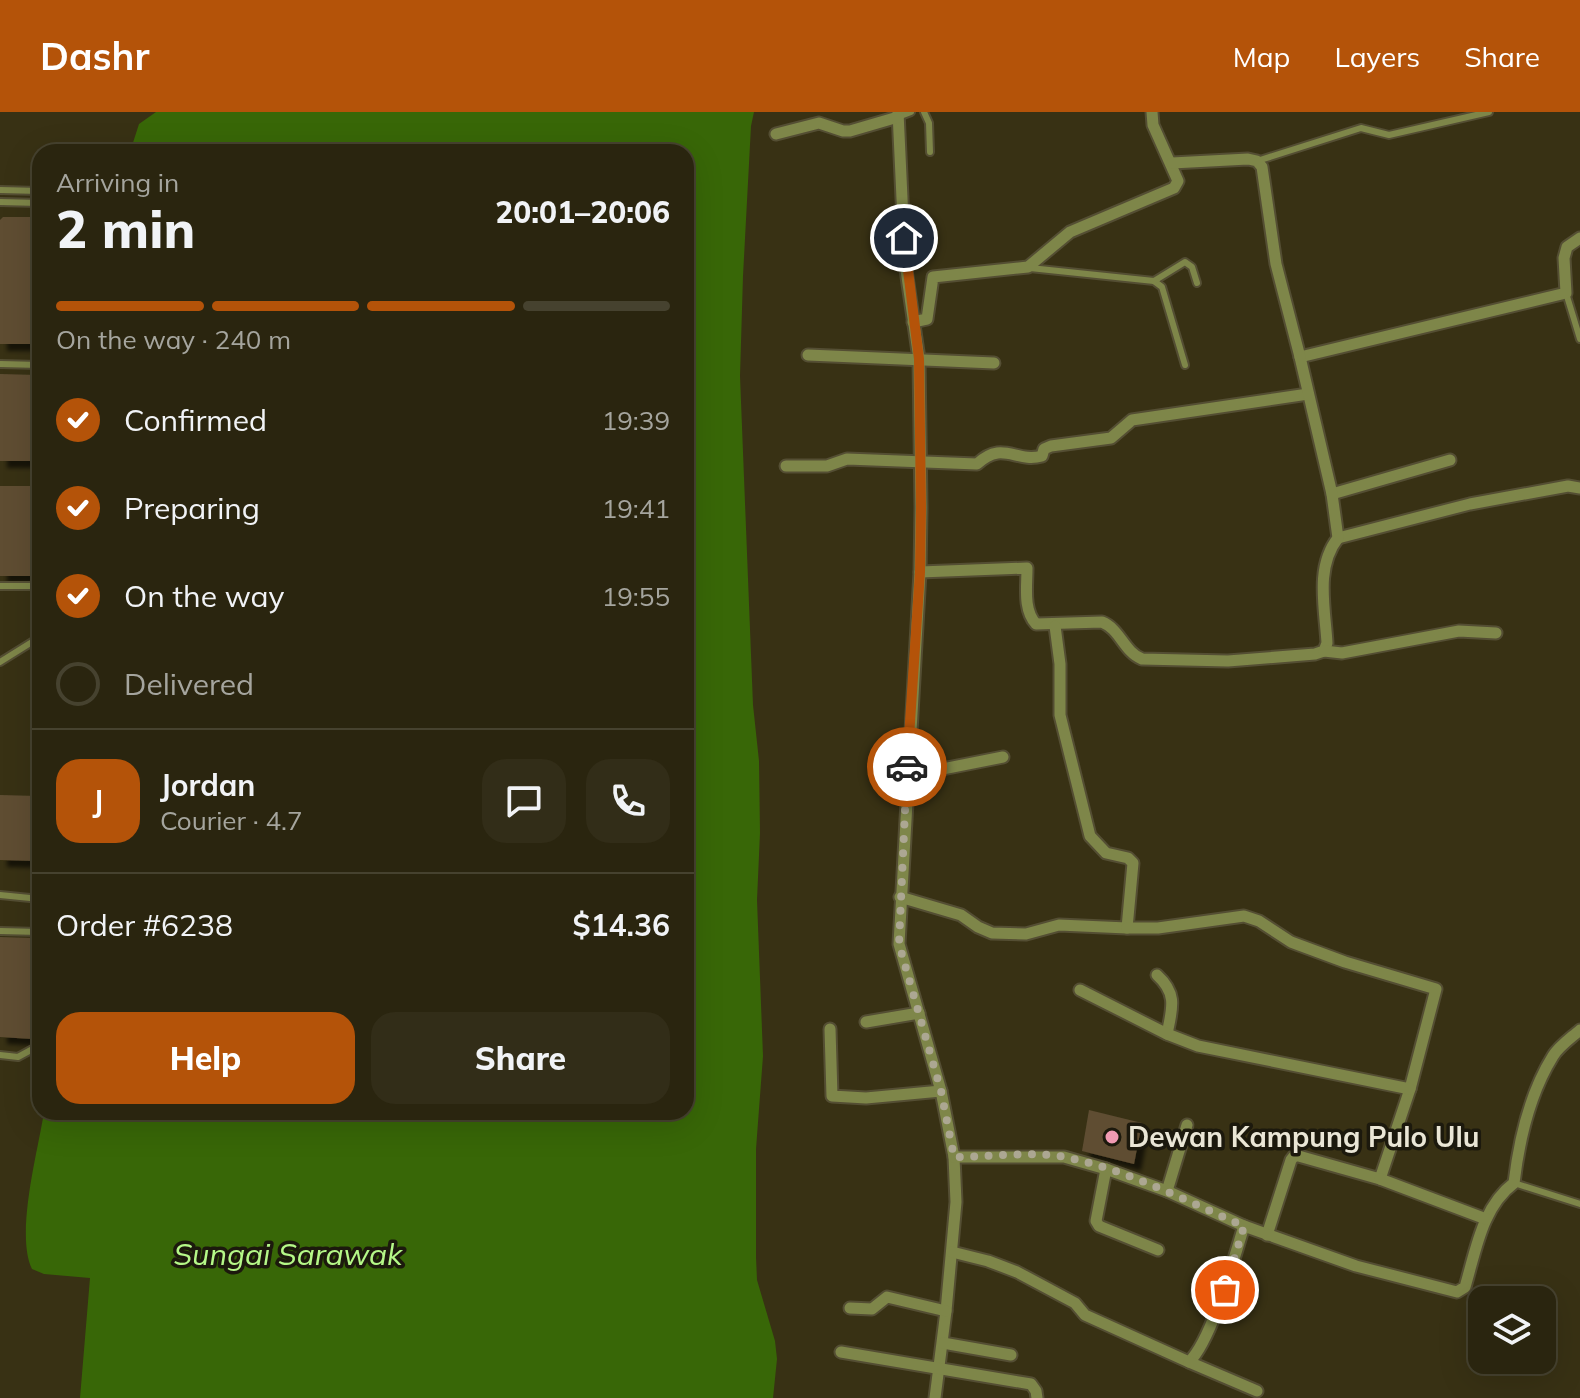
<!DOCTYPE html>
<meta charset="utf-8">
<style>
:root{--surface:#2a250f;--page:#322d18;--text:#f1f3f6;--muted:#a5a59e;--line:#46422f;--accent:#b45309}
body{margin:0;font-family:Mulish,sans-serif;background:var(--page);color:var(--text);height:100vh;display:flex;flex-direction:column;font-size:30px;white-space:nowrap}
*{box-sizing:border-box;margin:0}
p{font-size:26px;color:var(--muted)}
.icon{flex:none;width:44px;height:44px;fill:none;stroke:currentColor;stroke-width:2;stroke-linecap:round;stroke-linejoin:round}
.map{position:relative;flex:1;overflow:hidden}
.side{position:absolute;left:32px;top:32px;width:662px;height:976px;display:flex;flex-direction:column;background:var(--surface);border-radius:24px;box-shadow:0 8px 32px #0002,0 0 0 2px var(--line)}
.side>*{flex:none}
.buttons{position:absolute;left:1468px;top:1174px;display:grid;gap:16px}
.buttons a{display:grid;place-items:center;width:88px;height:88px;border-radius:16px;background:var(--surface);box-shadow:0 8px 32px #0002,0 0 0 2px var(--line);font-size:40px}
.pin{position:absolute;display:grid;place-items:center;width:68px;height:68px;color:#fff;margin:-34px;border:4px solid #fff;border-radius:50%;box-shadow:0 2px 8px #0007}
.courier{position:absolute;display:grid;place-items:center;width:80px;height:80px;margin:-40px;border:6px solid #b45309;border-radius:50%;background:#fff;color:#222;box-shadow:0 2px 10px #0007}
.head em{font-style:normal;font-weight:800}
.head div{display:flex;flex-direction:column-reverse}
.head{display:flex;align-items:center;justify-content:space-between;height:136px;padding:0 24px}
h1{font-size:52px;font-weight:800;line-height:60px}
.bar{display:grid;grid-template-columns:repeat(4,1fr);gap:12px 8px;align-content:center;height:96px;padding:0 24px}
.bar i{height:10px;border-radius:6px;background:var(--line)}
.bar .selected{background:var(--accent)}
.bar p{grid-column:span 4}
.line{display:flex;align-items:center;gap:20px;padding:0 24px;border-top:2px solid var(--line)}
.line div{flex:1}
.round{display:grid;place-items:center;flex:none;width:84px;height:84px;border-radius:24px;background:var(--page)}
ol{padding:0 24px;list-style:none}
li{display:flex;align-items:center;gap:24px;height:88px}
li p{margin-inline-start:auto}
li .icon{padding:8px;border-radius:50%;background:var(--accent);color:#fff;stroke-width:4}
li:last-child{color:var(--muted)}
li i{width:44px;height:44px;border:4px solid var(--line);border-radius:50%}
.button{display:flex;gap:16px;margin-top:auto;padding:16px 24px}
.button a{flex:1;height:92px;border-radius:24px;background:var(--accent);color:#fff;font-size:32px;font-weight:800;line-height:92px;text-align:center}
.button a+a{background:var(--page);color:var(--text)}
header{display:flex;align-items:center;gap:48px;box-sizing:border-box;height:112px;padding:0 40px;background:var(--accent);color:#fff}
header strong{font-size:38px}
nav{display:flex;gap:44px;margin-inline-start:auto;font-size:28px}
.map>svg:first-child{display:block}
.water{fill:#386707}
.building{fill:#5e4d33;filter:url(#shadow)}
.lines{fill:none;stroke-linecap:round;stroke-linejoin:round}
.lane-casing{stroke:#544e33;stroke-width:10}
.street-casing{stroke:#544e33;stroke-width:15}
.lane{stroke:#7e8649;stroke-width:6}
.street{stroke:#7e8649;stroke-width:11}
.done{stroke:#aca792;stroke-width:8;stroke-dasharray:0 14.4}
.route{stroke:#b45309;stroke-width:10}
.poi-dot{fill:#f19ab3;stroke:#1c190d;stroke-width:3}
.labels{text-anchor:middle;stroke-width:7;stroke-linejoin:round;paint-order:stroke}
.poi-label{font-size:28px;font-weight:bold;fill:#eae6d6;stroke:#1c190d;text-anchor:start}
.water-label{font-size:30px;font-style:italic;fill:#b5f888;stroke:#1c190d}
</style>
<header>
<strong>Dashr</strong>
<nav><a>Map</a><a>Layers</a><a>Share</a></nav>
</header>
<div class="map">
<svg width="1580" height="1286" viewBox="0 0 1580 1286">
<defs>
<filter id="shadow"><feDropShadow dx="7" dy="7" stdDeviation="2" flood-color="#0009"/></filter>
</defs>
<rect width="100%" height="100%" fill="#383114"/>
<path class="water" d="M 156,0 L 754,0 L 751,14 L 743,164 L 740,264 L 753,593 L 759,649 L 760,721 L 757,788 L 763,944 L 756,1037 L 756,1145 L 757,1168 L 775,1229 L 777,1247 L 773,1286 L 80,1286 L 90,1166 L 44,1162 L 32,1157 C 15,1122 38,1039 44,1000 L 686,1000 L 686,40 L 130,40 L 139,12 Z"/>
<g class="building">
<polygon points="3,105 36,105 40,109 40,232 0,232 0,108"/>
<polygon points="0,262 38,263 37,349 0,349"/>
<polygon points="0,374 36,374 37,464 0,464"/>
<polygon points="0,683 38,684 36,749 0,748"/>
<polygon points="0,825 34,826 39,830 37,921 32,927 0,925"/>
<polygon points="1089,998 1142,1011 1134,1052 1082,1039"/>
</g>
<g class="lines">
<g class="lane-casing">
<g id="lane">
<polyline points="924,0 929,11 930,40"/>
<polyline points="898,5 911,0"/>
<polyline points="1257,49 1361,16 1389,23 1489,0"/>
<polyline points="0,78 40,79"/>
<polyline points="0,90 40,91"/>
<polyline points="1030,156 1154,169 1162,175 1185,253"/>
<polyline points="1154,169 1185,150 1192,155 1197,171"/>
<polyline points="1566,181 1580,227"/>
<polyline points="0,252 40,253"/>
<polyline points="0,474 40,474"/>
<polyline points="0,550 40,525"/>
<polyline points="0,783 40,787"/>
<polyline points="0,819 40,820"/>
<polyline points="0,943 18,945 40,933"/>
<polyline points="1514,1071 1580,1092"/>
</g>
</g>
<g class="street-casing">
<g id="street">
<polyline points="898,0 905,151 919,247 921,396 920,460 899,832 941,979 954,1045 956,1090 946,1199 935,1286"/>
<polyline points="776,22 819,11 843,19 850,19 898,5"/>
<polyline points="913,210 927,207 933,165 1028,155 1070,120 1174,76 1178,69 1153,13 1152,0"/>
<polyline points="808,243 994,251"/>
<polyline points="1300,245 1566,181 1564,146 1567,135 1580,126"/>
<path d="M 786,354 L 827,354 L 847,347 L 977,352 C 1003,328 1015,351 1042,344 L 1044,337 L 1051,334 L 1111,326 L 1132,308 L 1308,282"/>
<polyline points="1332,382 1450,348"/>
<polyline points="1338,426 1470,392 1568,374 1580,376"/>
<path d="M 920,460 L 1027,456 C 1027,475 1023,498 1036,512 L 1102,510 C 1120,517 1124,540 1142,547 L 1228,549 L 1315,542 L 1324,539 L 1327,531 C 1325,496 1315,455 1338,426 L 1332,382 L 1300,245 L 1276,152 L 1262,55 L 1257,49 L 1248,47 L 1172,51"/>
<polyline points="1324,539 1342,541 1459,519 1496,521"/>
<polyline points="907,664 1003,645"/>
<polyline points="900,785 961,803 978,815 992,821 1026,822 1059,813 1127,816 1133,751 1128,746 1106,741 1090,724 1060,603 1060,552 1055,514"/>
<polyline points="1127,816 1158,816 1244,804 1259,809 1291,830 1345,850 1436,877 1410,977 1380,1067 1295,1043 1291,1048 1267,1123"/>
<path d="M 1157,863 C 1178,882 1172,897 1167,922"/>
<polyline points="1080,878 1167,922 1198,934 1410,977"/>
<polyline points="866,910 919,901"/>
<polyline points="830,917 832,984 866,986 941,979"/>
<path d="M 954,1045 L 1064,1045 L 1106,1057 L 1167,1079 L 1244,1114 L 1356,1154 L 1457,1180 L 1465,1175 C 1476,1138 1482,1095 1514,1071 C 1519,1028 1530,981 1553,944 C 1559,934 1571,926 1580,918"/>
<polyline points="1106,1057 1096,1109 1099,1114 1158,1138"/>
<polyline points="1380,1067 1486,1107"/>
<polyline points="1167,1079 1187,1013"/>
<path d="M 952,1140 L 988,1149 L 1017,1160 L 1075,1191 L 1085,1203 L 1189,1250 C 1212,1228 1234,1146 1244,1114"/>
<polyline points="850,1196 872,1197 887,1185 946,1199"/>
<polyline points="943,1231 1011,1243"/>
<polyline points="841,1240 1031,1272 1036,1279 1037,1286"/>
<polyline points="1189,1250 1257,1279"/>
</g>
</g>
<use href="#lane" class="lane"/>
<use href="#street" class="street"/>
</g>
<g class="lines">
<path class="done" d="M 907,655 L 899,832 L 941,979 L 954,1045 C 988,1045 1032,1039 1065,1045 C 1128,1058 1186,1089 1244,1114 L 1225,1178"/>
<polyline class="route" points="904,126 919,247 921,396 920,460 907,655"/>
</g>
<circle class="poi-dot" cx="1112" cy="1025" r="8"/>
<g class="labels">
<g class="poi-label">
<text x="1128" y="1035">Dewan Kampung Pulo Ulu</text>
</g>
<g class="water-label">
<text x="288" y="1153">Sungai Sarawak</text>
</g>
</g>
</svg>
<div class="buttons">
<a><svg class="icon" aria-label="layers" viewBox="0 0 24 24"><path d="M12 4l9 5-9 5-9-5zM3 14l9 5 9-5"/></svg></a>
</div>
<div class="pin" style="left:1225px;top:1178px;background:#ea580c"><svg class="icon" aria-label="bag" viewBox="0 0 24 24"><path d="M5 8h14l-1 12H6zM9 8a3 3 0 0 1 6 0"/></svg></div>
<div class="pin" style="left:904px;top:126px;background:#1f2937"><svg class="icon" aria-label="home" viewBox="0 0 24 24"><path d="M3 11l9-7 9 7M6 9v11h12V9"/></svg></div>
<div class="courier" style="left:907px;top:655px"><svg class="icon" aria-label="car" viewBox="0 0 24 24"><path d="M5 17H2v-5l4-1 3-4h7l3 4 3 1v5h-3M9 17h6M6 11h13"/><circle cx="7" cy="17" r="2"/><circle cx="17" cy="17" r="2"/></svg></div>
<section class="side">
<div class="head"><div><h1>2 min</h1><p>Arriving in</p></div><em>20:01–20:06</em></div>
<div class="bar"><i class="selected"></i><i class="selected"></i><i class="selected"></i><i></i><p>On the way · 240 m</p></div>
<ol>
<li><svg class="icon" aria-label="check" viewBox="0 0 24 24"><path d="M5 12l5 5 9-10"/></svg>Confirmed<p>19:39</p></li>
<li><svg class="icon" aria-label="check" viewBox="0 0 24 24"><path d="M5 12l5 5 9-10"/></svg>Preparing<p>19:41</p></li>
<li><svg class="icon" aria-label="check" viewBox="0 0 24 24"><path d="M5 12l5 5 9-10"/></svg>On the way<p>19:55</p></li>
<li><i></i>Delivered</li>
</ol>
<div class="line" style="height:144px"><b class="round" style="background:var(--accent);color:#fff">J</b><div><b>Jordan</b><p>Courier · 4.7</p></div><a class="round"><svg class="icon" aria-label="chat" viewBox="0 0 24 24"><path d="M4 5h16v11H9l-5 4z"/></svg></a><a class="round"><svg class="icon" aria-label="phone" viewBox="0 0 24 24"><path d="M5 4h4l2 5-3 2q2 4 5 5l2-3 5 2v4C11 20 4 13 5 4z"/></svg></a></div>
<div class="line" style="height:104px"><div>Order #6238</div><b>$14.36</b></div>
<div class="button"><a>Help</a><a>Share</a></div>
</section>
</div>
